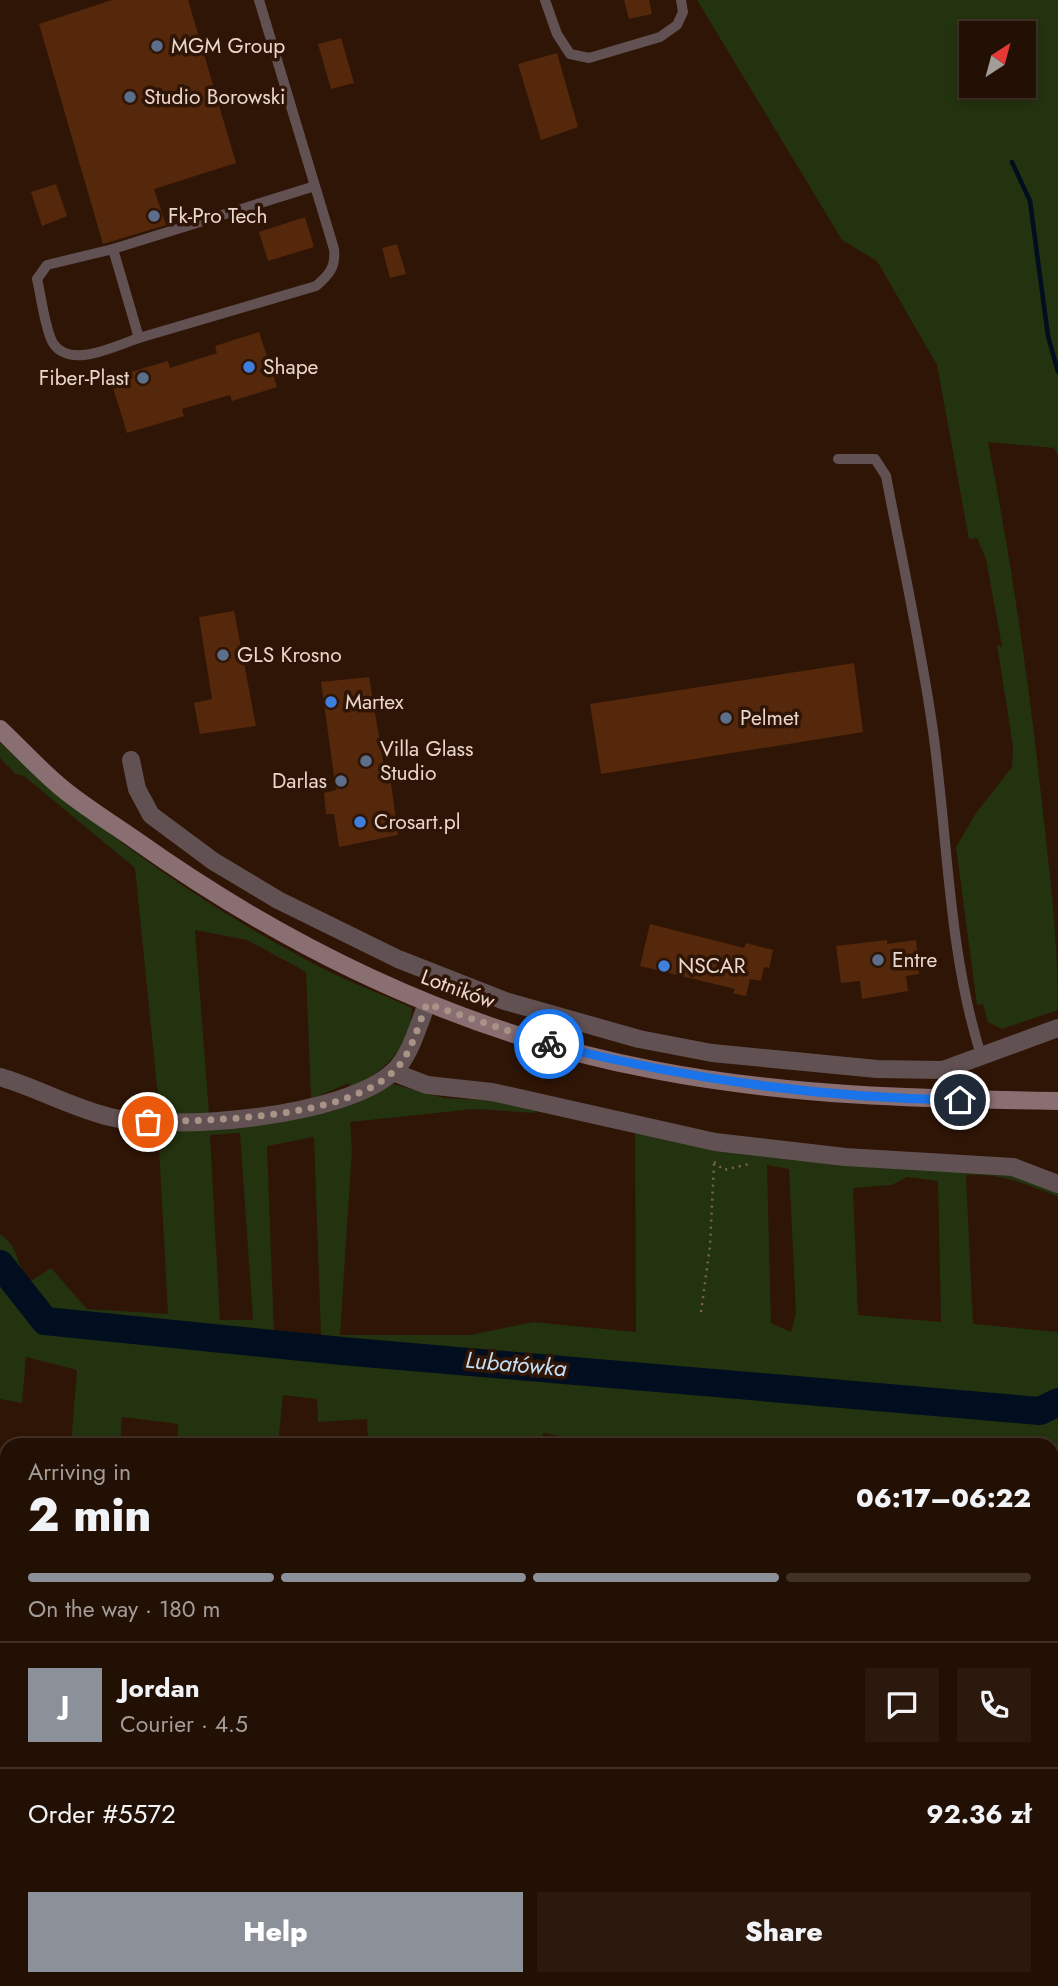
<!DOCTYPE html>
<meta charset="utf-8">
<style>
:root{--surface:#231004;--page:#2b190e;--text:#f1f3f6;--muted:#a39d9a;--line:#403026;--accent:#8c9099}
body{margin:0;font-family:Jost,sans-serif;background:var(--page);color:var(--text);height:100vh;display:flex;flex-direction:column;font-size:26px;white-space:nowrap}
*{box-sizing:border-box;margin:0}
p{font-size:23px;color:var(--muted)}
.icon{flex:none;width:38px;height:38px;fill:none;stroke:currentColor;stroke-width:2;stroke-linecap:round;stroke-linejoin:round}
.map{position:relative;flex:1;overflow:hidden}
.details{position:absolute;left:0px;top:1438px;width:1059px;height:548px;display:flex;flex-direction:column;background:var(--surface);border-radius:21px 21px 0 0;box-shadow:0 4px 10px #0003,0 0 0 2px var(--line)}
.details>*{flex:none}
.needle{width:46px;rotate:36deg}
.buttons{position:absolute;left:959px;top:21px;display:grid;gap:14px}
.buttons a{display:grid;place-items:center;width:77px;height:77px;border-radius:0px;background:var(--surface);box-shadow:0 4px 10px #0003,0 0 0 2px var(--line);font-size:35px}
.pin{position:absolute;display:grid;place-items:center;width:60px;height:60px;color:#fff;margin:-30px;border:4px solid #fff;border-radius:50%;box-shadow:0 2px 7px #0007}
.courier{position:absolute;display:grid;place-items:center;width:70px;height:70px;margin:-35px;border:5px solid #1a73e8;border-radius:50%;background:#fff;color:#222;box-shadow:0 2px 9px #0007}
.overview em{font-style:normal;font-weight:800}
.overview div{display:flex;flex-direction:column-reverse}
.overview{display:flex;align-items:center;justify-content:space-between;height:119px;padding:0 28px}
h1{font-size:46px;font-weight:800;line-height:52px}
.bar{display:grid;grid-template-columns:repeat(4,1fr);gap:10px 7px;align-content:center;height:84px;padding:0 28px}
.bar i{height:9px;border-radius:5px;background:var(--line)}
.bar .selected{background:var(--accent)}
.bar p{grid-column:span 4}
.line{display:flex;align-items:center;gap:18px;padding:0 28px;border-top:2px solid var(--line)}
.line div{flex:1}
.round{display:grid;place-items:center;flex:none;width:74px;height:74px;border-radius:0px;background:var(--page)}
.button{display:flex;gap:14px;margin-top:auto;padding:14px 28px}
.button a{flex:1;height:80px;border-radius:0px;background:var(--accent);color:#fff;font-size:28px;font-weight:800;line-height:80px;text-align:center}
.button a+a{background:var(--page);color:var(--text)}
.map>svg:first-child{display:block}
.green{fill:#23320f;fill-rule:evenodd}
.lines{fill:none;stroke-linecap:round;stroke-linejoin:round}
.stream{stroke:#000e1f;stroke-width:4.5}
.river{stroke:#000e1f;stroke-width:28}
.building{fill:#55280b}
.path{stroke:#796255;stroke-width:2.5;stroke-dasharray:2 5;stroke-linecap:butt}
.lane{stroke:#625153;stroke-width:10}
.street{stroke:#625153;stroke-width:18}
.secondary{stroke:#896e72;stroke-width:18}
.done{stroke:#a99387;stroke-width:7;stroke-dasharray:0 12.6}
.route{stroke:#1a73e8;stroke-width:9}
.service-dot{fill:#5c6f8a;stroke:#2f1506;stroke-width:2.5}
.shop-dot{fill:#3f7fe0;stroke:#2f1506;stroke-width:2.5}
.labels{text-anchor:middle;stroke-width:7;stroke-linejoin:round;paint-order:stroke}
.poi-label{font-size:21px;fill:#ead7cd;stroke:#2f1506;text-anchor:start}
.street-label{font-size:21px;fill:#ead7cd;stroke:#2f1506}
.water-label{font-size:23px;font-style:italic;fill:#c4def6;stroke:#2f1506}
</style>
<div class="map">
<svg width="1058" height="1986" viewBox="0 0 1058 1986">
<rect width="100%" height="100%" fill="#2f1506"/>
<g class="green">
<path d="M 697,0 L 1058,0 L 1058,456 L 1054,448 L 988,442 C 1011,559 1028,676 1041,794 C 1049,866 1058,937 1058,1010 L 1002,1029 L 988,1022 L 983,1004 L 977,1005 L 956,847 L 976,813 L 1012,767 L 1013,746 L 997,645 L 1002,647 L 986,559 L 977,538 L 969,539 L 937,365 L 877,261 L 842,240 ZM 971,33 L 1024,33 L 1024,86 L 971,86 Z"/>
<path d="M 0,742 C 91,825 196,901 305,959 C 339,978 377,992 412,1008 C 411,1048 383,1073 349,1089 L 349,1083 L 311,1099 L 306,972 L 247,940 L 195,930 L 209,1113 L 160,1116 L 135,868 L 24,776 L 16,774 L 0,758 Z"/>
<path d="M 393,1084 L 444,1098 L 506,1101 L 536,1108 L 535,1113 L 474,1109 L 350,1122 L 352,1150 L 340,1335 L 470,1335 L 533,1322 L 636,1332 L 635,1132 L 1006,1171 L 1058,1190 L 1058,1197 C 1028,1184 999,1173 966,1175 L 973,1324 L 1058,1332 L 1058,1619 L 1052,1618 L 1052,1446 L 579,1446 L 577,1439 L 543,1433 L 542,1445 L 368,1445 L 367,1419 L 318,1422 L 317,1399 L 283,1395 L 278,1445 L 178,1445 L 178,1424 L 122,1417 L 120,1445 L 71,1445 L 77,1370 L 26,1357 L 22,1403 L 0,1399 L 0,1234 C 23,1250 13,1266 31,1281 L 51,1268 L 87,1309 L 168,1314 L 158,1129 C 226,1121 337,1120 393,1084 ZM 240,1133 L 253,1320 L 220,1320 L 210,1135 ZM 314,1137 L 321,1336 L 305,1338 L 274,1335 L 267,1146 ZM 767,1165 L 789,1169 L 796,1313 L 791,1332 L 771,1323 ZM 907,1177 L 938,1181 L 941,1322 L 858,1315 L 853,1188 L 892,1185 Z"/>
</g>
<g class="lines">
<polyline class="stream" points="1012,162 1030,201 1048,336 1058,372"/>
<polyline class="river" points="0,1264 45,1321 342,1351 1040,1411 1058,1402"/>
</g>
<g class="building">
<polygon points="112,0 188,0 236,163 154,189 166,225 103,244 39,24"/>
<polygon points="624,0 649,0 652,14 629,19"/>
<polygon points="341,38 354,83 331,89 318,44"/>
<polygon points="557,53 578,127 541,140 518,64"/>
<polygon points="56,184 67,216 42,226 31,192"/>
<polygon points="305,217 314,247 268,261 259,232"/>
<polygon points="397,244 406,274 390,278 382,248"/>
<polygon points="259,332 277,387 232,401 230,395 182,409 184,416 127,433 110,378 168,361 170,368 217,353 215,346"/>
<polygon points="234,611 256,726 200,734 194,703 212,699 199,617"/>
<polygon points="854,663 863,732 601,774 590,704"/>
<polygon points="369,677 387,784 391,783 398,835 339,847 334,814 326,814 324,793 336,790 321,682"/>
<polygon points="650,924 744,948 746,943 773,950 769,968 764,967 761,981 750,979 746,996 733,993 735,989 640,966"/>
<polygon points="887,940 887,944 916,940 919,974 906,976 908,991 862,999 860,981 841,983 836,946"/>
</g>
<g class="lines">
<g class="path">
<polyline points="714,1162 724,1170 749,1164"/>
<polyline points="701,1312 710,1246 714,1163"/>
</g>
<g class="lane">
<path d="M 259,0 L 334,249 C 336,267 329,275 316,286 L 139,338 L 113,249 L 315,186"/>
<polyline points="545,0 557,34 570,54 589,58 660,37 677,25 683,12 681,0"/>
<path d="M 113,249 L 47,265 L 37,279 C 41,295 45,330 53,343 C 70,370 117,345 139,338"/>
<path d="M 838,459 L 875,459 L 886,476 C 902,560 921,646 933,731 C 948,839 948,951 981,1055"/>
</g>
<g class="street">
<polyline points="131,760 137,789 151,815 213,861 278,900 398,959 505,1001 639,1039 712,1053 877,1069 943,1070 1058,1028"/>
<polyline points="393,1072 427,1085 492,1092 715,1142 845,1157 1013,1167 1058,1184"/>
<path d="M 0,1077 C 37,1088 73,1108 110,1117 C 174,1132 346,1117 394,1071 C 411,1055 418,1025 427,1004"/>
</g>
<g class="secondary">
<path d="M 0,729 C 21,749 41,771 63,789 C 85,807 111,823 134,839 C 290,950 465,1034 654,1070 C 788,1096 922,1099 1058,1101"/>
<polyline points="894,1979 937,1986"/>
<polyline points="453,1986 499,1979"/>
</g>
</g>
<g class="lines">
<path class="done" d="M 148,1122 C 215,1120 342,1119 393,1072 C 411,1056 418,1025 427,1004 L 549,1044"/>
<path class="route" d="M 549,1044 C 684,1079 820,1098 960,1100"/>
</g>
<g class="service-dot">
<circle cx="157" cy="46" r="7"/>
<circle cx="130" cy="97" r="7"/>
<circle cx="154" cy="216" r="7"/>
<circle cx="143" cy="378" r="7"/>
<circle cx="223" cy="655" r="7"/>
<circle cx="726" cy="718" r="7"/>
<circle cx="366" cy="761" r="7"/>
<circle cx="341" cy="781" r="7"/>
<circle cx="878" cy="960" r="7"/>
</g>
<g class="shop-dot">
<circle cx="249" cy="367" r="7"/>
<circle cx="331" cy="702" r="7"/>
<circle cx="360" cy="822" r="7"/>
<circle cx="664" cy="966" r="7"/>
</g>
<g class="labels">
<g class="poi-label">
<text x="171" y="53">MGM Group</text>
<text x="144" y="104">Studio Borowski</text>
<text x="168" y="223">Fk-Pro Tech</text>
<text x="263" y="374">Shape</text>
<text x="129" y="385" text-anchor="end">Fiber-Plast</text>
<text x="237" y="662">GLS Krosno</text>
<text x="345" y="709">Martex</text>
<text x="740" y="725">Pelmet</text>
<text x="380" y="756">Villa Glass<tspan x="380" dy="24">Studio</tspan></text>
<text x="327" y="788" text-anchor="end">Darlas</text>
<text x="374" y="829">Crosart.pl</text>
<text x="892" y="967">Entre</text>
<text x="678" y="973">NSCAR</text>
</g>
<g class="street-label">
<text transform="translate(458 989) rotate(20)" y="7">Lotników</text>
</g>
<g class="water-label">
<text transform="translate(516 1364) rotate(5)" y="8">Lubatówka</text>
</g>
</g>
</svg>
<div class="buttons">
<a><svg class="needle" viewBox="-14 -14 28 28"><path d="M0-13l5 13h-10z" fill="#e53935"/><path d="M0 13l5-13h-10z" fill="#a39d9a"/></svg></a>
</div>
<div class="pin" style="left:148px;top:1122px;background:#ea580c"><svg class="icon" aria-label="bag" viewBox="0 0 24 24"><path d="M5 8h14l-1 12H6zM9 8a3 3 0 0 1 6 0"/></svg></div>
<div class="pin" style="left:960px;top:1100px;background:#1f2937"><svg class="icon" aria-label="home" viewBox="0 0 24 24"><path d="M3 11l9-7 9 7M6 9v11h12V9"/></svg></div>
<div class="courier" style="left:549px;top:1044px"><svg class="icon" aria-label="bike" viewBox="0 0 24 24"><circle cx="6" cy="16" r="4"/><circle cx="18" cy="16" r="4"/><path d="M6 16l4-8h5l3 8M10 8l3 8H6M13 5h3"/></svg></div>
<section class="details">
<div class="overview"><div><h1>2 min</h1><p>Arriving in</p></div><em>06:17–06:22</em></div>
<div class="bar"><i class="selected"></i><i class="selected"></i><i class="selected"></i><i></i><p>On the way · 180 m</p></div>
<div class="line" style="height:126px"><b class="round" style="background:var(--accent);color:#fff">J</b><div><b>Jordan</b><p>Courier · 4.5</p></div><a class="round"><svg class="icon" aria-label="chat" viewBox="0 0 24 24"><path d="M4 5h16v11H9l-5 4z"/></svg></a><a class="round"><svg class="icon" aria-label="phone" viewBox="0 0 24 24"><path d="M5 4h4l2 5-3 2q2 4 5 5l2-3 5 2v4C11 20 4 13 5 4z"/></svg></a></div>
<div class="line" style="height:91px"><div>Order #5572</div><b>92.36 zł</b></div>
<div class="button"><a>Help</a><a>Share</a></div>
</section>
</div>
